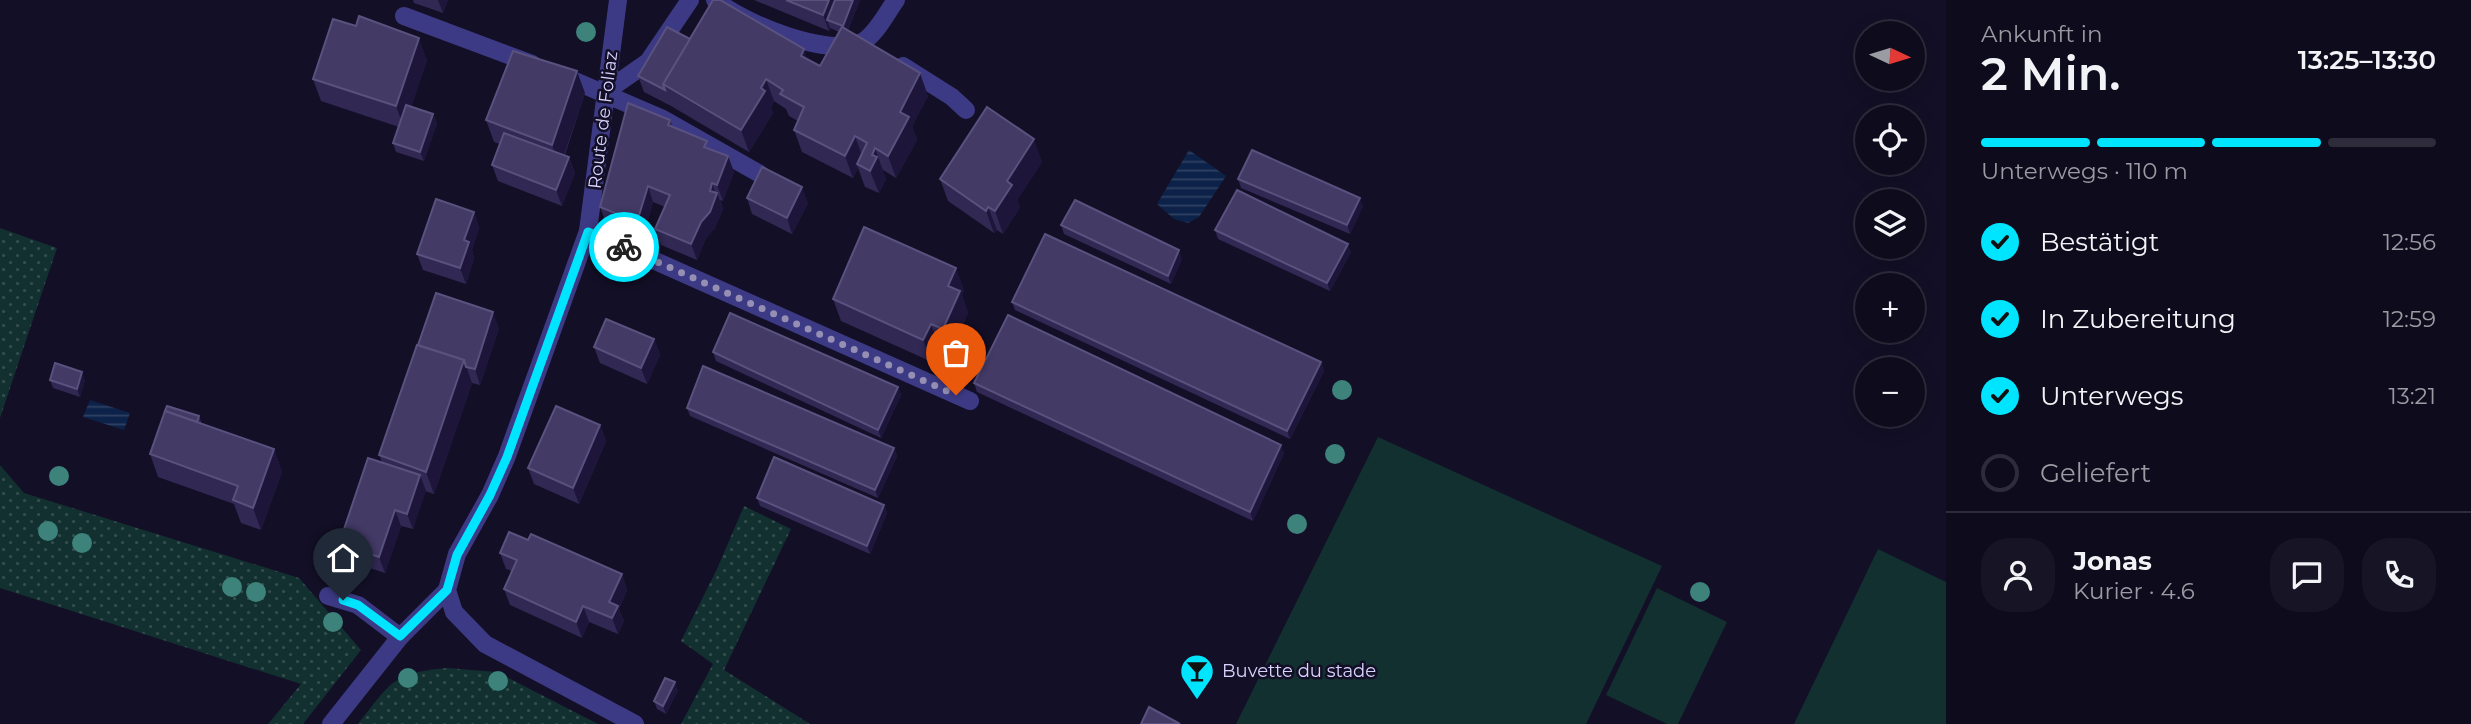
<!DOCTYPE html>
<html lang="de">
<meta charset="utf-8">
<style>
:root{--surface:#0e0b1c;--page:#171425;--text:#f1f3f6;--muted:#9b9ba3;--line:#2e2b3b;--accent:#00e5ff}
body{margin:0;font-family:Montserrat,sans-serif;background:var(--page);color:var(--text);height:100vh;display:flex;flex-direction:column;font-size:26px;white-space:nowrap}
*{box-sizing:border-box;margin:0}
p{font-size:23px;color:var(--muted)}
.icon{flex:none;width:38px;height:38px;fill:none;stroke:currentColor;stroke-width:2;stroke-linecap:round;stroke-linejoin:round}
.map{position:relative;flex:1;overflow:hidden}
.drawer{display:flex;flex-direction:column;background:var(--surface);width:525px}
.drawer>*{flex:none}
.needle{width:46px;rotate:94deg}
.fabs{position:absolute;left:1855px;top:21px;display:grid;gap:14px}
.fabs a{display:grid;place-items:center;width:70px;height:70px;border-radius:50%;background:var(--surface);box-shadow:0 4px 18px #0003,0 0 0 2px var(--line);font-size:35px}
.pin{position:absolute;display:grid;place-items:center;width:60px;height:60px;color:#fff;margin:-72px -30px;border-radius:50% 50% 50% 0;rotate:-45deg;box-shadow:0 0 7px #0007}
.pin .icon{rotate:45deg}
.courier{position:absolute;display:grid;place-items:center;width:70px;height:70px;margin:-35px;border:5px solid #00e5ff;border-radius:50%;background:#fff;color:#222;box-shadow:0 2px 9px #0007}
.head em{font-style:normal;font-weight:600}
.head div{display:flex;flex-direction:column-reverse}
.head{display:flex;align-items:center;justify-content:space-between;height:119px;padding:0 35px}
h1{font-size:46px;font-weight:600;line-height:52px}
.bar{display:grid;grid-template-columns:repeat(4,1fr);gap:10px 7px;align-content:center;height:84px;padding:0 35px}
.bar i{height:9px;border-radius:5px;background:var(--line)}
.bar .active{background:var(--accent)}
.bar p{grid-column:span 4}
.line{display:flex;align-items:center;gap:18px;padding:0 35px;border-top:2px solid var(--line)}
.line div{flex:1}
.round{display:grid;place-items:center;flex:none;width:74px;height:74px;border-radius:28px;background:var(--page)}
ol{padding:0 35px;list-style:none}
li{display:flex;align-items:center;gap:21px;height:77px}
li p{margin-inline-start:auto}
li .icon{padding:7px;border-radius:50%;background:var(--accent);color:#111;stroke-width:4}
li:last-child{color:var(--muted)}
li i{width:38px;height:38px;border:4px solid var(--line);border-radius:50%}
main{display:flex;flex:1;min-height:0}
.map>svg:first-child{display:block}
.grass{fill:url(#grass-dots)}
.garden{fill:#12302f}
.water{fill:url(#water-rules)}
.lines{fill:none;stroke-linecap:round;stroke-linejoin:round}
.minor{stroke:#3d3a85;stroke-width:18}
.tree{fill:#3d827b}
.wall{fill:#312854}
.shaded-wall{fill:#1d163a}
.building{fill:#433a66;stroke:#5a527e;stroke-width:2}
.done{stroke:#948fb3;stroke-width:7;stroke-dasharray:0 12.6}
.route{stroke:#00e5ff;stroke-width:9}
.labels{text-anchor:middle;stroke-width:5;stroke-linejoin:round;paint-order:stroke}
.street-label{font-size:18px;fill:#d9d4ff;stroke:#130f26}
.poi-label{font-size:18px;fill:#d9d4ff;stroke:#130f26;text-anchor:start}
</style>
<main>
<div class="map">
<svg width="1946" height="724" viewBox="0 0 1946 724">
<defs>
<pattern id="grass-dots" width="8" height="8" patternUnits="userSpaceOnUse" patternTransform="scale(1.75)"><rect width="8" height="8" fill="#12302f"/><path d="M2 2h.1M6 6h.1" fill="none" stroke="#344d4e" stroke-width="1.8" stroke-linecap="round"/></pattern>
<pattern id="water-rules" width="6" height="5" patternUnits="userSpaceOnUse" patternTransform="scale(1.75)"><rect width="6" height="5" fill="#0c2248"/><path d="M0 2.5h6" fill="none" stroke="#2f4163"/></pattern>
</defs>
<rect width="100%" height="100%" fill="#130f26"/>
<g class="grass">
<polygon points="0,228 57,248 0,418"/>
<polygon points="0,465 24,493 299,578 361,650 303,724 268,724 301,684 0,588"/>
<polygon points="744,506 791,529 724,670 810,724 681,724 713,664 681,641 717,569"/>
<path d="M 447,668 L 497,672 L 598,724 L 358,724 C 391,683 391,673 447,668 Z"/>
</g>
<g class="garden">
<polygon points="1378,437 1662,566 1586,724 1236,724"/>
<polygon points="1878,549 1946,582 1946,724 1794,724"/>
<polygon points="1657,588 1727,622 1678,724 1667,724 1606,695"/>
</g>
<g class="water">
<polygon points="1189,150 1226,176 1199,217 1188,223 1174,219 1157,204"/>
<polygon points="90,400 130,413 124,430 83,417"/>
</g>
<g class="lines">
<g class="minor">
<polyline points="618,0 588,231 507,456 490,495 457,554 447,590 454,612 485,644 635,724"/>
<path d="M 715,0 C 744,23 826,58 862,42 C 876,35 887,12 896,0"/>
<polyline points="404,16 532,64"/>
<polyline points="903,66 952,97 966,110"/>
<polyline points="561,75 663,119 760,174"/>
<polyline points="605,92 648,62 690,0"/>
<polyline points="588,231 970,401"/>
<polyline points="328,596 358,605 400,637"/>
<polyline points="331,724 400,637 447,590"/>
</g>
</g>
<g class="tree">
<circle cx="586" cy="32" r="10"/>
<circle cx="1342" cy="390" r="10"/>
<circle cx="1335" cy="454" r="10"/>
<circle cx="59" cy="476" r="10"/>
<circle cx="1297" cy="524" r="10"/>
<circle cx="48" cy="531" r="10"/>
<circle cx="82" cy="543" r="10"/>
<circle cx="232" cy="587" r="10"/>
<circle cx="256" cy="592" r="10"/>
<circle cx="1700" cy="592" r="10"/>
<circle cx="333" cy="622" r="10"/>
<circle cx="408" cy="678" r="10"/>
<circle cx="498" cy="681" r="10"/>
</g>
<g class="wall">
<polygon points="413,0 448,0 443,13 414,3"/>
<polygon points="754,0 860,0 848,30 928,96 912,126 917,140 896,178 883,170 883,172 886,179 879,193 865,187 858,168 853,178 802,152 794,130 798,121 789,116 786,109 774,101 771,107 773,113 749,152 671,106 644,92 638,76 690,39 804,49 807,60 820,66 839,32 830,28 829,31"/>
<polygon points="427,60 411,107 433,114 437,123 424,161 396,152 393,143 399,127 321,101 313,79"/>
<polygon points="585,93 565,155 569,157 575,173 562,206 498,181 492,165 500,144 494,142 486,120"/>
<polygon points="670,120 673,127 710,149 728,156 734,172 723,201 720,200 723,209 715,228 706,238 697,260 661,245 655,229 665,207 653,202 643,238 606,223 600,207"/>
<polygon points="1042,162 1017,200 1020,207 1003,234 997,230 994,233 948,201 940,179"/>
<polygon points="1238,179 1363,206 1350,234 1241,188"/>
<polygon points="747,198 808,203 792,234 752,214"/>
<polygon points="474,212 479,228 472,250 474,258 466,284 423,270 417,254"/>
<polygon points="1061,225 1182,259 1171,284 1064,234"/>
<polygon points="1215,230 1351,252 1330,291 1218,239"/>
<polygon points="964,290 962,295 968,313 951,352 939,346 932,362 841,321 833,299"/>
<polygon points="1012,302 1321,362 1324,371 1290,439 1015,310"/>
<polygon points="499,328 480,385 472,383 434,494 425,491 413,529 401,526 385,573 345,560 339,544 382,462 379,455"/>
<polygon points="654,339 660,355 647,384 600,363 594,347"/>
<polygon points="713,352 898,387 901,395 881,438 716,361"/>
<polygon points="50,380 85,380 80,397 53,388"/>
<polygon points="974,383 1284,453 1253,521 977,392"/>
<polygon points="687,408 894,448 897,456 878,498 690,416"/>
<polygon points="199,416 202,424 274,449 282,472 261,530 241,523 234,504 158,477 150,454"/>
<polygon points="600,425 606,441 579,504 534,484 528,468"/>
<polygon points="757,498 884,505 887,513 870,554 760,506"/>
<polygon points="528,540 622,574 627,590 619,609 624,621 618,634 589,622 582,638 510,605 504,589 512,571 506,569 500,553"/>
<polygon points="678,690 666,714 657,709 654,701"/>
</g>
<g class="shaded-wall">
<polygon points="438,0 448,0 443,13"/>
<polygon points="829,0 841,0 827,20 830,28 829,31 823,15"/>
<polygon points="853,0 860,0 846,34 843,26"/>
<polygon points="419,38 427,60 404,128 396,106"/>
<polygon points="804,49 812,72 801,56"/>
<polygon points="577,71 585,93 560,167 552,145"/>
<polygon points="920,73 928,96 912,126 917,140 896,178 888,156 900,112"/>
<polygon points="766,79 774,101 771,107 773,113 749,152 741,130"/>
<polygon points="433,114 437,123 424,161 420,152"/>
<polygon points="855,136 863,158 857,164 858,168 853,178 845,156"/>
<polygon points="1034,139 1042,162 1017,200 1020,207 1003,234 995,211 1007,181"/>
<polygon points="875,148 886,179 879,193 870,171 872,155"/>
<polygon points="728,156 734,172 723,201 717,185"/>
<polygon points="569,157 575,173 562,206 556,190"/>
<polygon points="712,183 716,195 717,193 723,209 715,228 706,238 697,260 691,244"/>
<polygon points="648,186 653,202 643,238 637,222"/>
<polygon points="802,187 808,203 792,234 787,218"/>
<polygon points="1360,198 1363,206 1350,234 1347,225"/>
<polygon points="988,207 997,230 994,233 986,211"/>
<polygon points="474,212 479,228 472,250 474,258 466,284 460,268 464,240"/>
<polygon points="1348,244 1351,252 1330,291 1327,283"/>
<polygon points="1179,250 1182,259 1171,284 1168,276"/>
<polygon points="956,268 964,290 962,295 968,313 951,352 943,329 948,286"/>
<polygon points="493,312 499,328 480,385 475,369"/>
<polygon points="931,324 939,346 932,362 923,340"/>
<polygon points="654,339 660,355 647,384 641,368"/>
<polygon points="464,360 472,383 434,494 426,472"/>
<polygon points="1321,362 1324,371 1290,439 1287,431"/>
<polygon points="82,372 85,380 80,397 77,389"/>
<polygon points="898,387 901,395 881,438 878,430"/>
<polygon points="600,425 606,441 579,504 573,488"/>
<polygon points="1281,445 1284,453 1253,521 1250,512"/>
<polygon points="894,448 897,456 878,498 875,490"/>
<polygon points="274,449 282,472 261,530 253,508"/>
<polygon points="420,475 426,491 413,529 407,514"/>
<polygon points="884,505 887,513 870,554 867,546"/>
<polygon points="395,510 401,526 385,573 379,557"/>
<polygon points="622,574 627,590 619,609 624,621 618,634 612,618 609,602"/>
<polygon points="583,606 589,622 582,638 576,622"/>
<polygon points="675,682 678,690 666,714 663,706"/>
</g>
<g class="building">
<polygon points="713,0 720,0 804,49 801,56 820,66 842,27 920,73 900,112 909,117 888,156 875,148 872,155 877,157 870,171 857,164 867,143 855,136 845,156 794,130 804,107 780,94 783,90 766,79 761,88 765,91 741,130 663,84"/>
<polygon points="786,0 829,0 823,15"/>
<polygon points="835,0 853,0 843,26 827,20"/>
<polygon points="359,16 419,38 396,106 313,79 333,19 356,26"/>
<polygon points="667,27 690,39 663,84 665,90 638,76"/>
<polygon points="513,51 577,71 552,145 486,120"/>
<polygon points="628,103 670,120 668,125 707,141 704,147 728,156 717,185 712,183 710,191 717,193 710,212 701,222 691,244 655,229 670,195 648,186 637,222 600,207"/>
<polygon points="406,105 433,114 420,152 393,143"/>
<polygon points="987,107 1034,139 1007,181 1012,185 995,211 988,207 986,211 940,179"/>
<polygon points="504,133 569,157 556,190 492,165"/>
<polygon points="1252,150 1360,198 1347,225 1238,179"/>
<polygon points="762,167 802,187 787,218 747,198"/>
<polygon points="1237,190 1348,244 1327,283 1215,230"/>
<polygon points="436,199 474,212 464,240 469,242 460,268 417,254"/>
<polygon points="1075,200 1179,250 1168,276 1061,225"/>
<polygon points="864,227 956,268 948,286 960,291 943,329 931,324 923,340 833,299"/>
<polygon points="1045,234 1321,362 1287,431 1012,302"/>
<polygon points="436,293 493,312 475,369 466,367 464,360 418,345"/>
<polygon points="730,313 898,387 878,430 713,352"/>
<polygon points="1008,315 1281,445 1250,512 974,383"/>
<polygon points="606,319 654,339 641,368 594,347"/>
<polygon points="417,345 464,360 426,472 379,455"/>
<polygon points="55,363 82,372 77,389 50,380"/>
<polygon points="703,366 894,448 875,490 687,408"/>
<polygon points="167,406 199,416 197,422 165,411"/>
<polygon points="556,406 600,425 573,488 528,468"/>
<polygon points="165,411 274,449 253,508 233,500 238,486 150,454"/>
<polygon points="774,457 884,505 867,546 757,498"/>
<polygon points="368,458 420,475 407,514 395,510 379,557 339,544"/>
<polygon points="509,532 528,540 531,534 622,574 609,602 618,606 612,618 583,606 576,622 504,589 517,560 500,553"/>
<polygon points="665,678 675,682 663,706 654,701"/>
<polygon points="1149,707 1180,724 1141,724"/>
</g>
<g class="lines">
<polyline class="done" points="624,247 956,395"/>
<polyline class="route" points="343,600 358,605 400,636 447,590 457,555 490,495 507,457 588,232 624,247"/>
</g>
<defs>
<g id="bar-pin" transform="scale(1.75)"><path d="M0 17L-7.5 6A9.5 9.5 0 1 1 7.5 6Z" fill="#00e5ff" stroke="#130f26"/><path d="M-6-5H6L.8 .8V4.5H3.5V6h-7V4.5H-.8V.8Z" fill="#111"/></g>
</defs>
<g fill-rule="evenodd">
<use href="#bar-pin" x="1197" y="671"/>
</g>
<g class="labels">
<g class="street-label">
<text transform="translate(603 120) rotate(-83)" y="6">Route de Foliaz</text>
</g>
<g class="poi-label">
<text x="1222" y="677">Buvette du stade</text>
</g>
</g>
</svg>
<div class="fabs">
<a><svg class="needle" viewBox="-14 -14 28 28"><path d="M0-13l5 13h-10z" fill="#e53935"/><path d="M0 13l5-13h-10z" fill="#9b9ba3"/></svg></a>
<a><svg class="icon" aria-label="locate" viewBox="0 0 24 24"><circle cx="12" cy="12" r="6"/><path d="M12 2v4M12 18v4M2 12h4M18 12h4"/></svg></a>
<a><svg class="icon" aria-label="layers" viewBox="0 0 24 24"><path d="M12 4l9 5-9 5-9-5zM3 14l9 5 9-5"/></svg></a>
<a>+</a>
<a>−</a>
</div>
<div class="pin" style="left:956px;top:395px;background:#ea580c"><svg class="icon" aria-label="bag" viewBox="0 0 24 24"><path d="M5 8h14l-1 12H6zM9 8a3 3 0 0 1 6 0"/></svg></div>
<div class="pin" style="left:343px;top:600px;background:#1f2937"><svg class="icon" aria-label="home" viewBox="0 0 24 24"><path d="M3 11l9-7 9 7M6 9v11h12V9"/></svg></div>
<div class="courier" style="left:624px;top:247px"><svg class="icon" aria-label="bike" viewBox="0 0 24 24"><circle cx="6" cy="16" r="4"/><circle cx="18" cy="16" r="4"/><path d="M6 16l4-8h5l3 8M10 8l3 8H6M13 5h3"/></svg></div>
</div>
<section class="drawer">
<div class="head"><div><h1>2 Min.</h1><p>Ankunft in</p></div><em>13:25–13:30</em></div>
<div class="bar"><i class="active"></i><i class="active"></i><i class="active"></i><i></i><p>Unterwegs · 110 m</p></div>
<ol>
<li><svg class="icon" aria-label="check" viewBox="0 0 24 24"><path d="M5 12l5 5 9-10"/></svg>Bestätigt<p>12:56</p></li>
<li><svg class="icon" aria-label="check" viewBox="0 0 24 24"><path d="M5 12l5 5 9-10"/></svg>In Zubereitung<p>12:59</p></li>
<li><svg class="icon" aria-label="check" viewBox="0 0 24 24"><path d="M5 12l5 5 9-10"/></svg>Unterwegs<p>13:21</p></li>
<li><i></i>Geliefert</li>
</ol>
<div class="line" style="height:126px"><a class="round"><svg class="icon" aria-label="person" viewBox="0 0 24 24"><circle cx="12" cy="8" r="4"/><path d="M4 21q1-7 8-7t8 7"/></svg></a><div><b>Jonas</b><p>Kurier · 4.6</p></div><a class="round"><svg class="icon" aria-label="chat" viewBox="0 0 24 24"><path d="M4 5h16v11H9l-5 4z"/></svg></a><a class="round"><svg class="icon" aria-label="phone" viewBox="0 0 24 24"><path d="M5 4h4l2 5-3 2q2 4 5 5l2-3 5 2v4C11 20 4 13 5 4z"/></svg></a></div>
</section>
</main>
